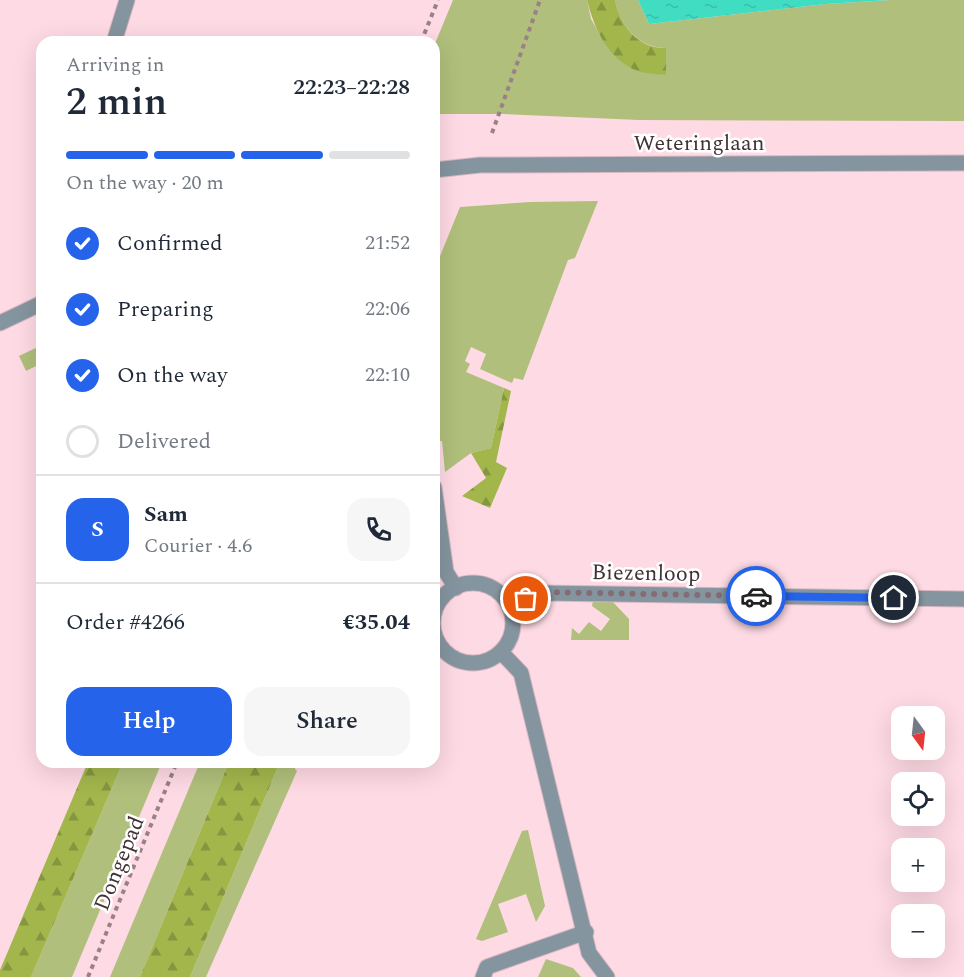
<!DOCTYPE html>
<meta charset="utf-8">
<style>
:root{--surface:#fff;--page:#f6f6f7;--text:#1f2937;--muted:#747a83;--line:#e0e1e3;--accent:#2563eb}
body{margin:0;font-family:Spectral,serif;background:var(--page);color:var(--text);height:100vh;display:flex;flex-direction:column;font-size:22px;white-space:nowrap}
*{box-sizing:border-box;margin:0}
p{font-size:20px;color:var(--muted)}
.icon{flex:none;width:33px;height:33px;fill:none;stroke:currentColor;stroke-width:2;stroke-linecap:round;stroke-linejoin:round}
.map{position:relative;flex:1;overflow:hidden}
.sheet{position:absolute;left:36px;top:36px;width:404px;height:732px;display:flex;flex-direction:column;background:var(--surface);border-radius:18px;box-shadow:0 6px 24px #0002}
.sheet>*{flex:none}
.needle{width:39px;rotate:165deg}
.tools{position:absolute;left:891px;top:706px;display:grid;gap:12px}
.tools a{display:grid;place-items:center;width:54px;height:54px;border-radius:12px;background:var(--surface);box-shadow:0 6px 24px #0002;font-size:30px}
.pin{position:absolute;display:grid;place-items:center;width:51px;height:51px;color:#fff;margin:-26px;border:3px solid #fff;border-radius:50%;box-shadow:0 2px 6px #0007}
.courier{position:absolute;display:grid;place-items:center;width:60px;height:60px;margin:-30px;border:4px solid #2563eb;border-radius:50%;background:#fff;color:#222;box-shadow:0 2px 8px #0007}
.head em{font-style:normal;font-weight:600}
.head div{display:flex;flex-direction:column-reverse}
.head{display:flex;align-items:center;justify-content:space-between;height:102px;padding:0 30px}
h1{font-size:39px;font-weight:600;line-height:45px}
.bar{display:grid;grid-template-columns:repeat(4,1fr);gap:9px 6px;align-content:center;height:72px;padding:0 30px}
.bar i{height:8px;border-radius:4px;background:var(--line)}
.bar .on{background:var(--accent)}
.bar p{grid-column:span 4}
.line{display:flex;align-items:center;gap:15px;padding:0 30px;border-top:2px solid var(--line)}
.line div{flex:1}
.round{display:grid;place-items:center;flex:none;width:63px;height:63px;border-radius:18px;background:var(--page)}
ol{padding:0 30px;list-style:none}
li{display:flex;align-items:center;gap:18px;height:66px}
li p{margin-inline-start:auto}
li .icon{padding:6px;border-radius:50%;background:var(--accent);color:#fff;stroke-width:4}
li:last-child{color:var(--muted)}
li i{width:33px;height:33px;border:3px solid var(--line);border-radius:50%}
.primary-button{display:flex;gap:12px;margin-top:auto;padding:12px 30px}
.primary-button a{flex:1;height:69px;border-radius:18px;background:var(--accent);color:#fff;font-size:24px;font-weight:600;line-height:69px;text-align:center}
.primary-button a+a{background:var(--page);color:var(--text)}
.map>svg:first-child{display:block}
.green{fill:#b0bf7b}
.forest{fill:url(#forest-firs)}
.water{fill:url(#water-ripples)}
.lines{fill:none;stroke-linecap:round;stroke-linejoin:round}
.minor-casing{stroke:#d8b8c1;stroke-width:17}
.path{stroke:#9a8088;stroke-width:4;stroke-dasharray:4.5 4.5;stroke-linecap:butt}
.minor{stroke:#85959f;stroke-width:15}
.done{stroke:#846c73;stroke-width:6;stroke-dasharray:0 10.8}
.route{stroke:#2563eb;stroke-width:8}
.labels{text-anchor:middle;stroke-width:5;stroke-linejoin:round;paint-order:stroke}
.street-label{font-size:22px;fill:#423136;stroke:#fff}
</style>
<div class="map">
<svg width="964" height="977" viewBox="0 0 964 977">
<defs>
<pattern id="forest-firs" width="22" height="20" patternUnits="userSpaceOnUse" patternTransform="scale(1.5)"><rect width="22" height="20" fill="#a3b64c"/><path d="M5 1l3.5 6h-7zM16 11l3.5 6h-7z" fill="#869540"/></pattern>
<pattern id="water-ripples" width="26" height="14" patternUnits="userSpaceOnUse" patternTransform="scale(1.5)"><rect width="26" height="14" fill="#40ddc2"/><path d="M2 4q2-2 4 0t4 0M15 11q2-2 4 0t4 0" fill="none" stroke="#39bea7"/></pattern>
</defs>
<rect width="100%" height="100%" fill="#fedae4"/>
<g class="green">
<path d="M 453,0 L 587,0 L 591,19 L 605,43 L 639,71 L 666,75 L 666,48 C 638,48 620,25 615,0 L 638,0 L 649,24 L 826,4 L 890,0 L 964,0 L 964,121 L 639,120 L 503,114 L 434,114 L 434,46 Z"/>
<polygon points="598,201 575,258 568,260 523,380 514,378 512,383 480,369 486,354 471,347 465,361 470,364 466,372 504,388 491,448 471,453 445,472 442,441 434,442 434,271 460,207 530,202"/>
<polygon points="42,345 42,363 26,371 19,356"/>
<polygon points="593,601 612,601 629,619 629,640 571,640 572,628 579,634 589,622 601,631 610,619 592,606"/>
<polygon points="123,762 162,762 72,977 31,977"/>
<polygon points="200,762 229,762 140,977 110,977"/>
<polygon points="280,762 298,762 295,769 297,771 206,977 190,977"/>
<polygon points="528,830 545,906 536,922 526,894 498,904 508,932 482,941 476,939 522,831"/>
<polygon points="546,959 573,968 581,977 538,977"/>
</g>
<g class="forest">
<path d="M 587,0 L 615,0 C 620,25 638,49 666,48 L 666,75 C 657,74 646,74 638,71 C 608,60 594,28 587,0 Z"/>
<polygon points="504,388 511,391 496,462 507,468 490,508 462,496 486,478 471,453 491,448"/>
<polygon points="88,762 123,762 31,977 0,977 0,970"/>
<polygon points="229,762 280,762 190,977 140,977"/>
</g>
<polygon class="water" points="638,0 890,0 826,4 649,24"/>
<g class="lines">
<g class="minor-casing">
<g id="minor">
<polyline points="114,42 127,0"/>
<polyline points="434,170 480,165 964,163"/>
<polyline points="0,323 42,303"/>
<polyline points="434,487 446,572 456,588"/>
<circle cx="473" cy="623" r="40"/>
<polyline points="509,605 542,593 964,599"/>
<polyline points="501,652 521,673 589,953 607,977"/>
<polyline points="483,977 487,967 586,932"/>
</g>
</g>
<g class="path">
<polyline points="421,42 438,0"/>
<polyline points="492,133 540,0"/>
<polyline points="434,634 435,634"/>
<polyline points="88,977 177,762"/>
</g>
<use href="#minor" class="minor"/>
</g>
<g class="lines">
<polyline class="done" points="526,599 542,592 756,596"/>
<polyline class="route" points="756,596 894,598"/>
</g>
<g class="labels">
<g class="street-label">
<text x="699" y="150">Weteringlaan</text>
<text transform="translate(646 572) rotate(1)" y="8">Biezenloop</text>
<text transform="translate(118 863) rotate(-68)" y="8">Dongepad</text>
</g>
</g>
</svg>
<div class="tools">
<a><svg class="needle" viewBox="-14 -14 28 28"><path d="M0-13l5 13h-10z" fill="#e53935"/><path d="M0 13l5-13h-10z" fill="#747a83"/></svg></a>
<a><svg class="icon" aria-label="locate" viewBox="0 0 24 24"><circle cx="12" cy="12" r="6"/><path d="M12 2v4M12 18v4M2 12h4M18 12h4"/></svg></a>
<a>+</a>
<a>−</a>
</div>
<div class="pin" style="left:526px;top:599px;background:#ea580c"><svg class="icon" aria-label="bag" viewBox="0 0 24 24"><path d="M5 8h14l-1 12H6zM9 8a3 3 0 0 1 6 0"/></svg></div>
<div class="pin" style="left:894px;top:598px;background:#1f2937"><svg class="icon" aria-label="home" viewBox="0 0 24 24"><path d="M3 11l9-7 9 7M6 9v11h12V9"/></svg></div>
<div class="courier" style="left:756px;top:596px"><svg class="icon" aria-label="car" viewBox="0 0 24 24"><path d="M5 17H2v-5l4-1 3-4h7l3 4 3 1v5h-3M9 17h6M6 11h13"/><circle cx="7" cy="17" r="2"/><circle cx="17" cy="17" r="2"/></svg></div>
<section class="sheet">
<div class="head"><div><h1>2 min</h1><p>Arriving in</p></div><em>22:23–22:28</em></div>
<div class="bar"><i class="on"></i><i class="on"></i><i class="on"></i><i></i><p>On the way · 20 m</p></div>
<ol>
<li><svg class="icon" aria-label="check" viewBox="0 0 24 24"><path d="M5 12l5 5 9-10"/></svg>Confirmed<p>21:52</p></li>
<li><svg class="icon" aria-label="check" viewBox="0 0 24 24"><path d="M5 12l5 5 9-10"/></svg>Preparing<p>22:06</p></li>
<li><svg class="icon" aria-label="check" viewBox="0 0 24 24"><path d="M5 12l5 5 9-10"/></svg>On the way<p>22:10</p></li>
<li><i></i>Delivered</li>
</ol>
<div class="line" style="height:108px"><b class="round" style="background:var(--accent);color:#fff">S</b><div><b>Sam</b><p>Courier · 4.6</p></div><a class="round"><svg class="icon" aria-label="phone" viewBox="0 0 24 24"><path d="M5 4h4l2 5-3 2q2 4 5 5l2-3 5 2v4C11 20 4 13 5 4z"/></svg></a></div>
<div class="line" style="height:78px"><div>Order #4266</div><b>€35.04</b></div>
<div class="primary-button"><a>Help</a><a>Share</a></div>
</section>
</div>
